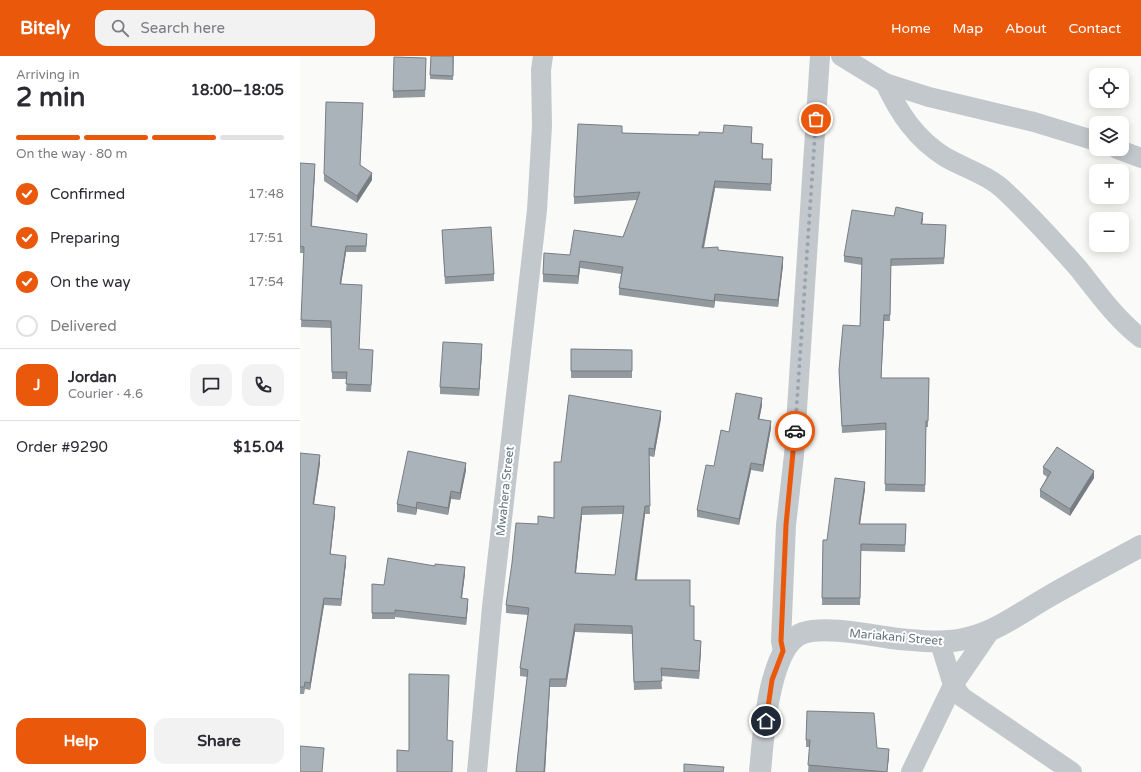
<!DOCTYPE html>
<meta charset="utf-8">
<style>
:root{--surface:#fff;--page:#f2f2f3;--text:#2b2b33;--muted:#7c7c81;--line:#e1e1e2;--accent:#ea580c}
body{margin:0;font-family:"Varela Round",sans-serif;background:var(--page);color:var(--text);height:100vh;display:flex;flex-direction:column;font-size:15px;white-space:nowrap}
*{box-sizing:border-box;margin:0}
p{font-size:13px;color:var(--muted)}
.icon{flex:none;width:22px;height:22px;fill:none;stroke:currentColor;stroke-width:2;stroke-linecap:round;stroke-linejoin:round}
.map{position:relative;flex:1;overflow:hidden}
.panel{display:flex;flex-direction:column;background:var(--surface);width:300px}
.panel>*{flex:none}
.buttons{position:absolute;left:789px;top:12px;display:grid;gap:8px}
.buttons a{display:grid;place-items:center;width:40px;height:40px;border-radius:8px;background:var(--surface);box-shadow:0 2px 10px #0003;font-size:20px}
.pin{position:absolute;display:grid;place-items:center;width:34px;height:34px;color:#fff;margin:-17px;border:2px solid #fff;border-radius:50%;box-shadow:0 1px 4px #0007}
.courier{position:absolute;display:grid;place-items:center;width:40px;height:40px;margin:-20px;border:3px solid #ea580c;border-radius:50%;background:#fff;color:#222;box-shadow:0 1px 5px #0007}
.headline em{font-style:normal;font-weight:800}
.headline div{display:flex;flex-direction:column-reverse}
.headline{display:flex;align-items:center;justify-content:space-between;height:68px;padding:0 16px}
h1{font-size:26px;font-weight:800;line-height:30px}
.bar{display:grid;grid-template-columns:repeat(4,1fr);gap:6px 4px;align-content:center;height:48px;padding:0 16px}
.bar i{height:5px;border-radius:3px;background:var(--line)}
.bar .selected{background:var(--accent)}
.bar p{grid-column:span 4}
.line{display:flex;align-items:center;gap:10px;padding:0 16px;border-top:1px solid var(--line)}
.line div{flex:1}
.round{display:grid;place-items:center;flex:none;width:42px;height:42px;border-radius:12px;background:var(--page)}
ol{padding:0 16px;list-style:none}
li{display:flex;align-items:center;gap:12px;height:44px}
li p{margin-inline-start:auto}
li .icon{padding:4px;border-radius:50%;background:var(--accent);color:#fff;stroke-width:4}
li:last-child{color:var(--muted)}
li i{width:22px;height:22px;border:2px solid var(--line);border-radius:50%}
.cta{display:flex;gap:8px;margin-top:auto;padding:8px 16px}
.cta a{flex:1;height:46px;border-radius:12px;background:var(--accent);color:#fff;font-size:16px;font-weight:800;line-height:46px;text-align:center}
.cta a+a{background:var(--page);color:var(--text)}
header{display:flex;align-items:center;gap:24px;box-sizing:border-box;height:56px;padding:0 20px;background:var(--accent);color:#fff}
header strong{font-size:19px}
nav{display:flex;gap:22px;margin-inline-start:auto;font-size:14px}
.search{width:280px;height:36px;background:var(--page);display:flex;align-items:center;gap:10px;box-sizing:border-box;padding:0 14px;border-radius:12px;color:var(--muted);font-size:15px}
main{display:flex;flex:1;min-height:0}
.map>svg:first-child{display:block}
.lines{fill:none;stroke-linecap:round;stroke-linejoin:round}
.minor{stroke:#c3c8cc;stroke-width:20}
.tertiary{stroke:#c3c8cc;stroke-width:22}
.wall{fill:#929a9f;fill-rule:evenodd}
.shaded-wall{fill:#777d82}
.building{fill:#aab3b9;stroke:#777d82;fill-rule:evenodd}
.done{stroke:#99a4ac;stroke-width:4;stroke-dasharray:0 7.2}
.route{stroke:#ea580c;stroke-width:5}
.labels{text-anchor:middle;stroke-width:4;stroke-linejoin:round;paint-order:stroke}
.street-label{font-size:12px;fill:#657683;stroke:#fff}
</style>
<header>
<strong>Bitely</strong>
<div class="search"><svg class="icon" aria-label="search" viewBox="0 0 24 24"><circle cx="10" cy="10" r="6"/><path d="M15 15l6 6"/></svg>Search here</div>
<nav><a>Home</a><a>Map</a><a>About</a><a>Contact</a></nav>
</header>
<main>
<section class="panel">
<div class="headline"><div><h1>2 min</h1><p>Arriving in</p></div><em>18:00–18:05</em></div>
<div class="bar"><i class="selected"></i><i class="selected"></i><i class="selected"></i><i></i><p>On the way · 80 m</p></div>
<ol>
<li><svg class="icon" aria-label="check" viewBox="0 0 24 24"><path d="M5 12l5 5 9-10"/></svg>Confirmed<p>17:48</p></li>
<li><svg class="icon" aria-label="check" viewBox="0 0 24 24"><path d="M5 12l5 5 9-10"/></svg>Preparing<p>17:51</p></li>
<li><svg class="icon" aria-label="check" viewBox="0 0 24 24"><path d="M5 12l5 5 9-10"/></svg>On the way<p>17:54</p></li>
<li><i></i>Delivered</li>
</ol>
<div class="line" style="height:72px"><b class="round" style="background:var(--accent);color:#fff">J</b><div><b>Jordan</b><p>Courier · 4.6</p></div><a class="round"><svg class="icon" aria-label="chat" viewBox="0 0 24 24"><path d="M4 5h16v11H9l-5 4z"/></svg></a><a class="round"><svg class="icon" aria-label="phone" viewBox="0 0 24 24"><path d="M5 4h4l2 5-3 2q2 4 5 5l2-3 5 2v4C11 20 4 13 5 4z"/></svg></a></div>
<div class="line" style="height:52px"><div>Order #9290</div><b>$15.04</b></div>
<div class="cta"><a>Help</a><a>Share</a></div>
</section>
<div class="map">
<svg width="841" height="716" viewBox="0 0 841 716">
<rect width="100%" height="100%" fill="#fafaf8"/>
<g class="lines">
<g class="minor">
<polyline points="541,0 585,27 629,41 734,66 796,85"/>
<path d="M 585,27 C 599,57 616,83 645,101 C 666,113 689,119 707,137 C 732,161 755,186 778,212 C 797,236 816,263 841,282"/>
<polyline points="817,93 841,102"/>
<polyline points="640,587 653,629 662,641 772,716"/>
<polyline points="483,595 481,585 486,469 494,399 520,0"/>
<polyline points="177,716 192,551 237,154 242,70 241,14 243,0"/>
<polyline points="611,716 653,629 690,575"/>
</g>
<path class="tertiary" d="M 460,716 C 463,684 468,589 503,577 C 526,569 574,580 599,583 C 622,585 645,588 668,582 C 697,575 722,556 748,541 C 779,523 810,507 841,490"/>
</g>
<g class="wall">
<polygon points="131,0 154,0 153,24 130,23"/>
<polygon points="126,9 125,41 93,42 93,35"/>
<polygon points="63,54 60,109 72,124 57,147 24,125 24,118"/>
<polygon points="322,77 399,79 423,77 452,78 452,87 463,95 463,103 472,111 471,135 415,132 404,192 483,209 478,251 415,245 414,252 319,239 319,232 321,218 280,212 278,228 243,226 243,218 270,199 323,181 337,144 274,148 274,141"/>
<polygon points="0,107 15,115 12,170 67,185 66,196 46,196 41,228 59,293 73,301 71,336 46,335 47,323 32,323 31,272 1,271 4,197 0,197"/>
<polygon points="594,160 623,163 622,168 646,175 644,208 591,210 590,265 584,265 581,322 629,322 628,371 626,371 625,436 585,435 586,374 542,377 539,314 560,270 562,209 544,206 544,200"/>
<polygon points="142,174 194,218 194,225 145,228"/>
<polygon points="271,293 332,294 332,322 271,322"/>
<polygon points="182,296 179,340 140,338 140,331"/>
<polygon points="462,349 459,363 471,372 463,416 451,414 439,469 397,461 397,454 414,410 429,376"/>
<path d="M 361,362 L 354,401 L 349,400 L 350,458 L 345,458 L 337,524 L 390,550 L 394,585 L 401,593 L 399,623 L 361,620 L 362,633 L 334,634 L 332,578 L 275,576 L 266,631 L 250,631 L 245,716 L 216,716 L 227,621 L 220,620 L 220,612 L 228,559 L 206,557 L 206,549 L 238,468 L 254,462 L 261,406 ZM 323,458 L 315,519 L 276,517 L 282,459 Z"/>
<polygon points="0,397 20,407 14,448 35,458 30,498 46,507 41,550 24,549 10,634 5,633 4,638 0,638"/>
<polygon points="743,411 794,422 770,460 740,441 740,434 747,421 743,418"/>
<polygon points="166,414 160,444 151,443 148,459 117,453 116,459 97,456 97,448"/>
<polygon points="565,433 560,468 606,468 605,496 561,495 560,549 522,549 523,484 527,484"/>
<polygon points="165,517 162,542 168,549 166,569 95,561 95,563 72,563 72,528 84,529"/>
<polygon points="506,684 577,692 589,700 587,716 508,716 510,691 506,691"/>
</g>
<g class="shaded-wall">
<polygon points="15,108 15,115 11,176 11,170"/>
<polygon points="72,117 72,124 57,147 57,140"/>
<polygon points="415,125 415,132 402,199 402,192"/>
<polygon points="623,157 623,163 621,174 621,168"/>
<polygon points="46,190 46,196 40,235 40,228"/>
<polygon points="483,201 483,209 478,251 478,244"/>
<polygon points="280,205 280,212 278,228 278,220"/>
<polygon points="415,238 415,245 414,252 414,245"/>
<polygon points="584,259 584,265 581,329 581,322"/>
<polygon points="182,288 182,296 179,340 179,333"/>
<polygon points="462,342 462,349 458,370 458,363"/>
<polygon points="361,355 361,362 354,401 354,393"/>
<polygon points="471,365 471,372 463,416 463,409"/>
<polygon points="20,399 20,407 13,455 13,448"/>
<polygon points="166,407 166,414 160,444 160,437"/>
<polygon points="451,407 451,414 439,469 439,463"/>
<polygon points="794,415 794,422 770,460 770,453"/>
<polygon points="565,426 565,433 559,475 559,468"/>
<polygon points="151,435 151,443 148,459 148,452"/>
<polygon points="117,446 117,453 116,459 116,452"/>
<polygon points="345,450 345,458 335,531 335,524"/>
<polygon points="35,451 35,458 30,505 30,498"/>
<polygon points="282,451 282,459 275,525 275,517"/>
<polygon points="46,500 46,507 41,550 41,543"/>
<polygon points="165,511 165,517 161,548 161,542"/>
<polygon points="24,542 24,549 10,634 10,627"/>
<polygon points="168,543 168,549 166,569 166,562"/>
<polygon points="275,568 275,576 266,631 266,623"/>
<polygon points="401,585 401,593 399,623 399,615"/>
<polygon points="250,623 245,716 244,716"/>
<polygon points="589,693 589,700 587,716"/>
</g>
<g class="building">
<polygon points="131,0 153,0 153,20 130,19"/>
<polygon points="94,1 126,2 125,34 93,35"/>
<polygon points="26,46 63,47 60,109 72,117 57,140 24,118"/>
<polygon points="278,68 322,70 322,77 399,79 399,76 423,77 424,69 452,71 451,87 463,88 462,103 472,103 471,128 415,125 402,192 418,191 418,194 483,201 478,244 415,238 414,245 319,232 323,211 280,205 278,220 243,218 244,197 270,199 274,174 323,181 340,136 274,141"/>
<polygon points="0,107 15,108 11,170 67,178 66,190 46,190 40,228 62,229 59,293 73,294 71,329 46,328 47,316 32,316 31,265 1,264 4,191 0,190"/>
<polygon points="596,151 623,157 621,168 646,169 644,202 591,203 590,259 584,259 581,322 629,322 628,365 626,365 625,429 585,428 586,367 542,370 539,314 543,269 560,270 562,202 544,200 552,154 594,160"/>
<polygon points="191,171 194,218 145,221 142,174"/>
<polygon points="143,286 182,288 179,333 140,331"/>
<polygon points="271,293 332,294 332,315 271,315"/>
<polygon points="436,337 462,342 458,363 471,365 463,409 451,407 439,463 397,454 406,409 414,410 421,374 429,376"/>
<path d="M 269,339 L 361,355 L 354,393 L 349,392 L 350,450 L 345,450 L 335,524 L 390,524 L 390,550 L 394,550 L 394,584 L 401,585 L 399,615 L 361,612 L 362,625 L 334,626 L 332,570 L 275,568 L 266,623 L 250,623 L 244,716 L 216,716 L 218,697 L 228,614 L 220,612 L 229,552 L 206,549 L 212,507 L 216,467 L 238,468 L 238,460 L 254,462 L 254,406 L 261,406 ZM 324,450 L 315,519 L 275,517 L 282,451 Z"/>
<polygon points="757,391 794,415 770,453 740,434 751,416 743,411"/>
<polygon points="108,395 166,407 160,437 151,435 148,452 117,446 116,452 97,448"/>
<polygon points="0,397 20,399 13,448 35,451 30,498 46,500 41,543 24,542 10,627 5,626 4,631 0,631"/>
<polygon points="535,422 565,426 559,468 606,468 605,489 561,488 560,542 522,542 523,484 527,484"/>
<polygon points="88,502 135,510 135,508 165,511 161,542 168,543 166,562 95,554 95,557 72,557 72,528 84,529"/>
<polygon points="109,618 149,619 147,684 153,685 152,716 97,716 97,694 109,695"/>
<polygon points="507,655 574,657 577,692 589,693 587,716 508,709 510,684 506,684"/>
<polygon points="0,690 24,692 22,716 0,716"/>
<polygon points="384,708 424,711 423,716 384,716"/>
</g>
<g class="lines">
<polyline class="done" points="495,375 516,63"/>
<polyline class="route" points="466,665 472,624 483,595 481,585 486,469 495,375"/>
</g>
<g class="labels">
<g class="street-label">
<text transform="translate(205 435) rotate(-84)" y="4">Mwahera Street</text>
<text transform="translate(596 581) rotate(5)" y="4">Mariakani Street</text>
</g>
</g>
</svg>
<div class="buttons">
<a><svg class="icon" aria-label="locate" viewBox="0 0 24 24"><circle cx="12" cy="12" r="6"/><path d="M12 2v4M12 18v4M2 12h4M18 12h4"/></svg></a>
<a><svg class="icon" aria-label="layers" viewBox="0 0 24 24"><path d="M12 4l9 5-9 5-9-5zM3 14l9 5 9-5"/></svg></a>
<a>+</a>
<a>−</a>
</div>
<div class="pin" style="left:516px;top:63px;background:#ea580c"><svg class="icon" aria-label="bag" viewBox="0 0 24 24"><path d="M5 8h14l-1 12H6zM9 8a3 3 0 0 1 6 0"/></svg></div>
<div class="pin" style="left:466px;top:665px;background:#1f2937"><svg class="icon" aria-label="home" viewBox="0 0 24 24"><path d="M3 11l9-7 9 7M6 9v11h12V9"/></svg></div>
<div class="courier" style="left:495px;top:375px"><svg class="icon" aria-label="car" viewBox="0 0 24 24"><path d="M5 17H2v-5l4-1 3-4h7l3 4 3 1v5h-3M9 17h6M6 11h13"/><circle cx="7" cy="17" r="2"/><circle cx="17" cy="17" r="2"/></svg></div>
</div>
</main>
